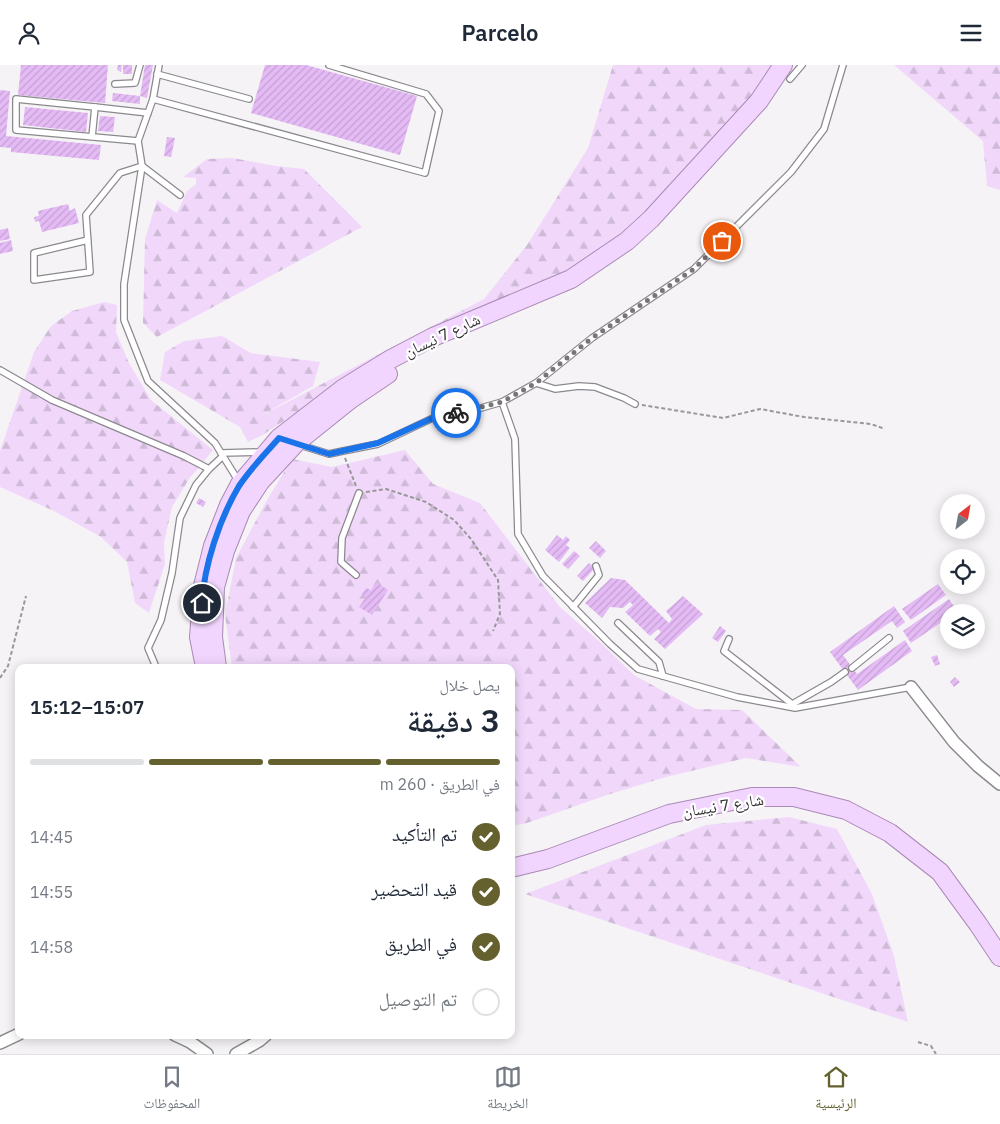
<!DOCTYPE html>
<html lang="ar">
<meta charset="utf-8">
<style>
:root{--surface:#fff;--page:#f6f6f7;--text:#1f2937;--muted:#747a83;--line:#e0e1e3;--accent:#64612e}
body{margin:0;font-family:"IBM Plex Sans","Noto Naskh Arabic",sans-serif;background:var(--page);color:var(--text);direction:rtl;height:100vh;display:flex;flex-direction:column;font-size:19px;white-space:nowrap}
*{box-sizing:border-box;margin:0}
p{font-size:16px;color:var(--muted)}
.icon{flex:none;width:28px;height:28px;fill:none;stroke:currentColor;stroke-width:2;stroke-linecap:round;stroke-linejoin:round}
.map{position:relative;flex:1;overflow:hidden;direction:ltr}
.sheet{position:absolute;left:15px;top:599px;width:500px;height:375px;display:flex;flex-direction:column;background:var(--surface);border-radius:10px;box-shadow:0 2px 12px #0003;direction:rtl}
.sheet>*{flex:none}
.needle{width:32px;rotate:31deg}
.fabs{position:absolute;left:940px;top:429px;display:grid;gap:10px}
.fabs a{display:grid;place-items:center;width:45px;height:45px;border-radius:50%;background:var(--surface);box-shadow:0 2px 12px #0003;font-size:25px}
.pin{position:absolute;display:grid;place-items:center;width:42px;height:42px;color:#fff;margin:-21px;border:2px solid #fff;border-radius:50%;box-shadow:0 1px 5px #0007}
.courier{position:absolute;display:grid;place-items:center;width:50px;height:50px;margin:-25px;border:4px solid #1a73e8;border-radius:50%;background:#fff;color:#222;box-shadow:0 1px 6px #0007}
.overview em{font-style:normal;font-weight:600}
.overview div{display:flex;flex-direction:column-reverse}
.overview{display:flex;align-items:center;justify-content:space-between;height:85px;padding:0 15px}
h1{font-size:32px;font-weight:600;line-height:38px}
.bar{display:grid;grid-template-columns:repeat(4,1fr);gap:8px 5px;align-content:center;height:60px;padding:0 15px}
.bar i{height:6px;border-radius:4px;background:var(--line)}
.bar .current{background:var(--accent)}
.bar p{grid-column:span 4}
ol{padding:0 15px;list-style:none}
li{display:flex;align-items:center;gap:15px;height:55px}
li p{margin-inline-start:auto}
li .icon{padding:5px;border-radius:50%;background:var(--accent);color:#fff;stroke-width:4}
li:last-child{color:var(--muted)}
li i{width:28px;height:28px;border:2px solid var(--line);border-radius:50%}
header{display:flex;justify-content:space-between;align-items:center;height:65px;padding:0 15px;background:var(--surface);font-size:22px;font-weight:600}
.tabs{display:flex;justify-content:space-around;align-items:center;height:70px;border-top:1px solid var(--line);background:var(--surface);font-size:14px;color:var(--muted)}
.tabs a{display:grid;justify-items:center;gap:2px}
.tabs .current{color:var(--accent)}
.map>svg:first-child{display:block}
.forest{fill:url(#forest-firs)}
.building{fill:url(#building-hatch)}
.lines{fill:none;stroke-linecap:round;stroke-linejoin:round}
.lane-casing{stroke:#8c898e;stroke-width:8}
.street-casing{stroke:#8c898e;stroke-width:14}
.primary-casing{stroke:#aa89b7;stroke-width:20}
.path{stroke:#99979a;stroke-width:2;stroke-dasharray:4 2.5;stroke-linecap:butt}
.lane{stroke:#fff;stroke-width:5.5}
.street{stroke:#fff;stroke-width:11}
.primary{stroke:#f2d5fe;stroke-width:18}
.done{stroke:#777578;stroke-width:5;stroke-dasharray:0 9}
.route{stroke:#1a73e8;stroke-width:6}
.labels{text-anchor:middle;stroke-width:4.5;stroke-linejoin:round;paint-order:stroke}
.street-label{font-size:16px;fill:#333133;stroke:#fff}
</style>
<header><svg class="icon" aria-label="menu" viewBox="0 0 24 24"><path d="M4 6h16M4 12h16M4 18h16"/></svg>Parcelo<svg class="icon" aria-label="person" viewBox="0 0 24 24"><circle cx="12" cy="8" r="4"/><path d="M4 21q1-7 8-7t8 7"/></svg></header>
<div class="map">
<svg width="1000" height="989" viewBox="0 0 1000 989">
<defs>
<pattern id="forest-firs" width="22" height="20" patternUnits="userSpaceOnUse" patternTransform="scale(1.25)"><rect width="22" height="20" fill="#f1d8fb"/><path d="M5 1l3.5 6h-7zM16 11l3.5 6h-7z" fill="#cfbad8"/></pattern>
<pattern id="building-hatch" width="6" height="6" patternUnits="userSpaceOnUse" patternTransform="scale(1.25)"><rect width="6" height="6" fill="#e5bbf6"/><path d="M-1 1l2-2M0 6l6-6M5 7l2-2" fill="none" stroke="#c5a1d3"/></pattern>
</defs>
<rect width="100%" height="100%" fill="#f6f3f7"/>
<g class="forest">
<polygon points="613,0 784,0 619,176 503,242 316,335 261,371 248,377 240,362 160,315 165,287 184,276 222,271 251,288 320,297 313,321 259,352 484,234 527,180 588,83"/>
<polygon points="894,0 1000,0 1000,125 987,121 983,76"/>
<polygon points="232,93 276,101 304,104 362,162 157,272 143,258 145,174 157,135 177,148 187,126 196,119 196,113 183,112 207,94"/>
<polygon points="104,237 117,240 116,267 129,298 151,335 213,385 189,414 172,442 164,478 165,499 149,548 135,538 127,497 101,472 54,446 0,422 0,386 34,287 51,261 72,246"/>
<polygon points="405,385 433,419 480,438 560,542 600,577 634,610 696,644 742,645 801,702 746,693 666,712 607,730 527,758 511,761 511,602 232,602 225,550 236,493 267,435 292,394 332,402"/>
<polygon points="789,752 837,764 872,829 894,891 908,957 525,829 706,760"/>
</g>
<g class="building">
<polygon points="21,0 108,0 105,38 18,30"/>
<polygon points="118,0 122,0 121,7 117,5"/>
<rect x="123" y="0" width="9" height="9"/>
<polygon points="145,0 153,0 147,33 140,31"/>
<polygon points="265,0 306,0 417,31 400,90 251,48"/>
<polygon points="0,25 10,26 6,71 101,80 99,95 11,87 11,83 0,82"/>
<polygon points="113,28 140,31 140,39 112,36"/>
<polygon points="25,42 88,48 86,67 23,60"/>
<polygon points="100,51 115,52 113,67 98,66"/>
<polygon points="167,72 175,73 171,92 164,91"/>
<polygon points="68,139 70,146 75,143 79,158 42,167 39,156 35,157 34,152 39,151 38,146"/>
<polygon points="8,163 10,174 0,176 0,165"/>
<polygon points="11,175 13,186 0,189 0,178"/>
<polygon points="199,433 206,437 203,442 196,438"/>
<polygon points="557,470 563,475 566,471 570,475 566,480 570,483 559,497 545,485"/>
<polygon points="596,476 606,486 600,493 589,483"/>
<polygon points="574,486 580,491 568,504 562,499"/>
<polygon points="589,498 595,503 583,516 577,511"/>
<polygon points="611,513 625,515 669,558 672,554 666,546 683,531 703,549 665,584 654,574 661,567 658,564 650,571 625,547 633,540 630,537 623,543 610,542 602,553 585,538"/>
<polygon points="376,517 388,525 372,550 359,542 366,532 362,529 366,523 371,525"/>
<polygon points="938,519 946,530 911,555 902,544"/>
<polygon points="949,534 957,546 949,548 949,552 911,578 903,566"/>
<polygon points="894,541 905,557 897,563 892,556 843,590 857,609 905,575 912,586 858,625 830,587"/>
<polygon points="720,561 726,566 718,577 712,573"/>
<polygon points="937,590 940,599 935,601 931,592"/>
<polygon points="955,612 960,617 954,622 950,617"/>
</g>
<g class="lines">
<g class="lane-casing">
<g id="lane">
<polyline points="159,0 153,34 138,76 142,101 124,219 124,255 148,316 215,378 239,417"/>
<polyline points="157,9 249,34"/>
<polyline points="790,14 802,0"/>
<polyline points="115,19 135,18 140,0"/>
<polyline points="153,34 425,108 439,46 426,29 329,0"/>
<polyline points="95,42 148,48"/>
<polyline points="92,72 95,42 16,34 16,65 138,76"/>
<polyline points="88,175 34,188 34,215 90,207 86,150 120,108 142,101 180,130"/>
<polyline points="0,305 52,335 184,391 209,404 223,391"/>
<polyline points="536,318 555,324 579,321 595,322 624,333 635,339"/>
<polyline points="502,337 536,318 592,273 694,204 791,107 824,64 843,0"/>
<polyline points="300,380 329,389 343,386 378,379 435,352 467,347 502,337 515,374 518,469 543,511 610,579 638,604 737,632 795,643 911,622"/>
<polyline points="221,388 261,387"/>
<polyline points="356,510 341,497 342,473 359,428"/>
<polyline points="573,542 599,510 596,501"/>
<polyline points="618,558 659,597 663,611"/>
<polyline points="729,574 724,586 792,639"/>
<polyline points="156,602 148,583 161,555 172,508 180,453 196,420 209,404"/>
<polyline points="852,603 889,573"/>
<polyline points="789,641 831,617 845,607"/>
</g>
</g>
<g class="street-casing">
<g id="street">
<polyline points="911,622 954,677 978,701 1000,719"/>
<polyline points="175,970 190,977 207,989"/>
<polyline points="0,978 19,969"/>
<polyline points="236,989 259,976 266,970"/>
</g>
</g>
<g class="primary-casing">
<g id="primary">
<polyline points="205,602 199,572 203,521 213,481 229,440 240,419 279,373 344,323 391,294 433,272 571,214 627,176 651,154 759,36 783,0"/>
<polyline points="217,602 213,572 215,522 225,486 241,446 260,417 296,378 351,334 388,309"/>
<polyline points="511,803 548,794 669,749 752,732 794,732 846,745 890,768 940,807 978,859 1000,892"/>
</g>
</g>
<g class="path">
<polyline points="642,340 723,353 760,344 804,352 871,359 885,364"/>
<polyline points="345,393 356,421"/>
<polyline points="366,427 386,424 426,437 454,455 471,474 498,515 500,549 493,566"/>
<polyline points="0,613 8,601 26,531"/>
<polyline points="918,977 931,981 936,989"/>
</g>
<use href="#lane" class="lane"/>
<use href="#street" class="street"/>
<use href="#primary" class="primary"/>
</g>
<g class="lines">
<polyline class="done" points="456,348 502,337 536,318 592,273 694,204 722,176"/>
<path class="route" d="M 202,538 C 204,500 220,453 239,421 C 250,404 266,388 279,373 L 329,389 L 378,378 L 435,352 L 456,348"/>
</g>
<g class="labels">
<g class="street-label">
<text transform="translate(442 270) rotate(-25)" y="6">شارع 7 نيسان</text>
<text transform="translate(723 740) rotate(-9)" y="6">شارع 7 نيسان</text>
</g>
</g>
</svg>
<div class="fabs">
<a><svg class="needle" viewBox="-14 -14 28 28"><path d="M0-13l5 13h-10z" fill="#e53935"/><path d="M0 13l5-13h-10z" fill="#747a83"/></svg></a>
<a><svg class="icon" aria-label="locate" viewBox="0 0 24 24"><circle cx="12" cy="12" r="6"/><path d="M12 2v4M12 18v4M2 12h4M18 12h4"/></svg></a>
<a><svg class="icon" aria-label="layers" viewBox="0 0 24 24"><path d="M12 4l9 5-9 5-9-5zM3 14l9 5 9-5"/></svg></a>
</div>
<div class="pin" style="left:722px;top:176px;background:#ea580c"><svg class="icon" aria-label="bag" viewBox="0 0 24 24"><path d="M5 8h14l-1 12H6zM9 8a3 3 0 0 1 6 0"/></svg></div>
<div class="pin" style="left:202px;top:538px;background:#1f2937"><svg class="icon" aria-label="home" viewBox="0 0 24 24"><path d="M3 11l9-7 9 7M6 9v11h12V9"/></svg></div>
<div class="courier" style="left:456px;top:348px"><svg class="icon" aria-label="bike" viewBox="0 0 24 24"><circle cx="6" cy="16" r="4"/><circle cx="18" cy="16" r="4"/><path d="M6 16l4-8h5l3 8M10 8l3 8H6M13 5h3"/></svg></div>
<section class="sheet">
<div class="overview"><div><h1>3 دقيقة</h1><p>يصل خلال</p></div><em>15:07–15:12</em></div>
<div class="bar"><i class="current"></i><i class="current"></i><i class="current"></i><i></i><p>في الطريق · 260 m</p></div>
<ol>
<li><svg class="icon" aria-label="check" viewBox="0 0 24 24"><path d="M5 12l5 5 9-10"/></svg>تم التأكيد<p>14:45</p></li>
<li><svg class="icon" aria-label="check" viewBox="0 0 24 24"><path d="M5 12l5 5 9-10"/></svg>قيد التحضير<p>14:55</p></li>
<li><svg class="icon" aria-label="check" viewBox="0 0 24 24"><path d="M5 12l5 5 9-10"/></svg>في الطريق<p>14:58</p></li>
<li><i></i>تم التوصيل</li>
</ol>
</section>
</div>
<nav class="tabs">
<a class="current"><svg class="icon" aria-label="home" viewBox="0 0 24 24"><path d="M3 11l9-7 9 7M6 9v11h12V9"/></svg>الرئيسية</a>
<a><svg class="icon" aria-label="map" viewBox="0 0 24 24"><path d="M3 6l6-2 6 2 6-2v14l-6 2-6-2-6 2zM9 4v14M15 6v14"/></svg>الخريطة</a>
<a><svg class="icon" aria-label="saved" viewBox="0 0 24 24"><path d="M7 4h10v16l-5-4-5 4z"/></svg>المحفوظات</a>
</nav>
